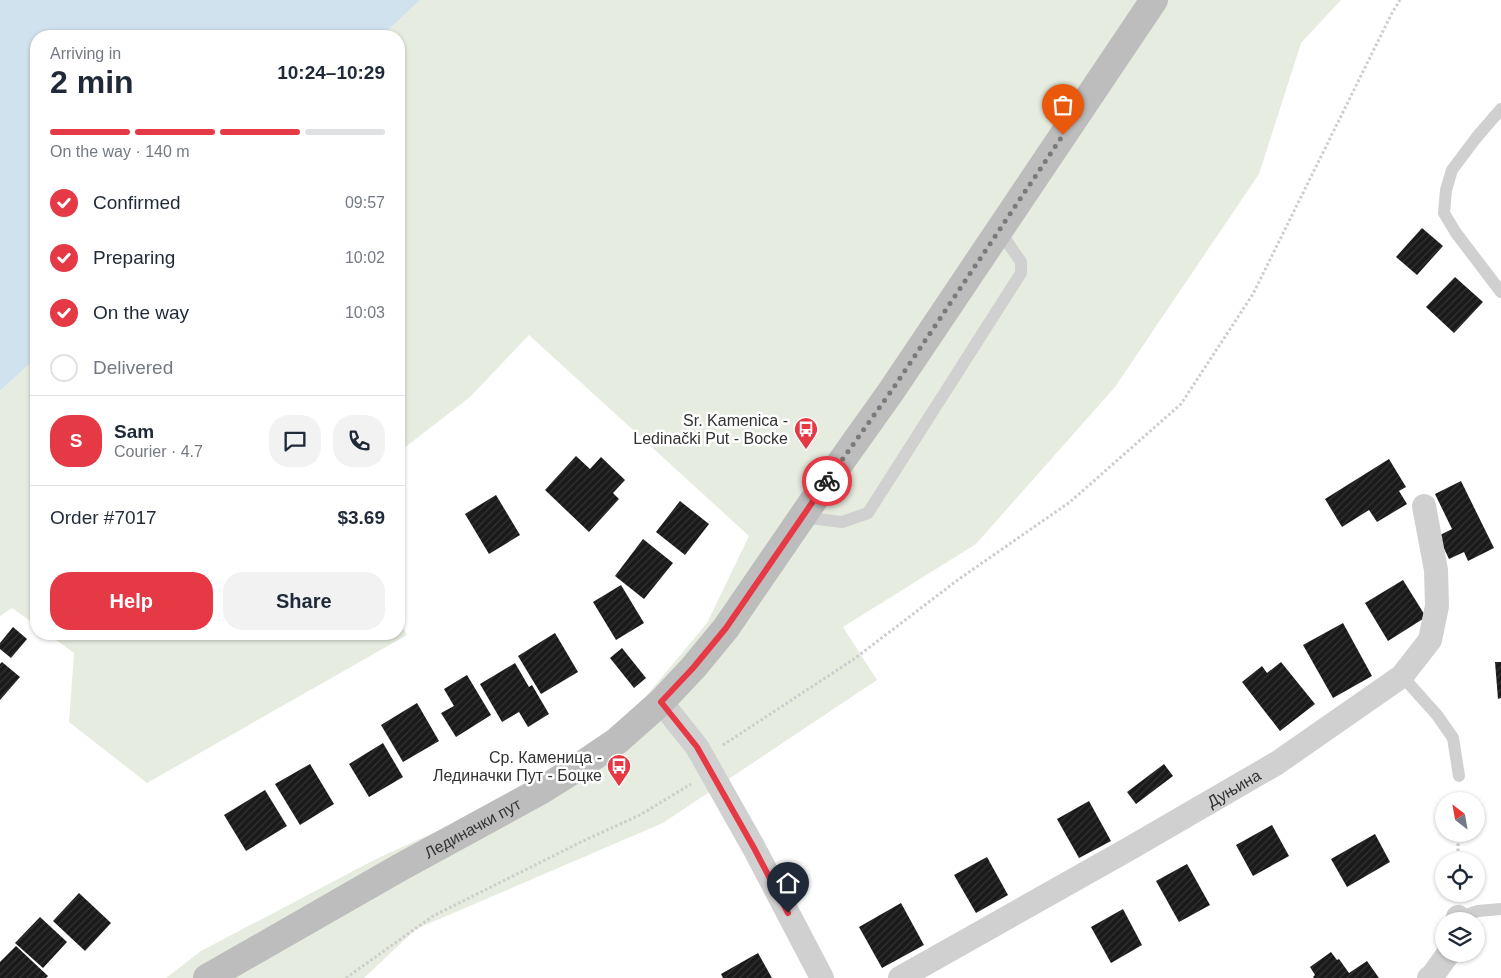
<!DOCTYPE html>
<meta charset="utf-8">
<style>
:root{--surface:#fff;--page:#f2f2f3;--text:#1f2937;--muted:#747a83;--line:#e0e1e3;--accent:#e63946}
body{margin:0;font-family:Helvetica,sans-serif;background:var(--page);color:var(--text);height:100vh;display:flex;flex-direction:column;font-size:19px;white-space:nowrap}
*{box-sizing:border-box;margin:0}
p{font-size:16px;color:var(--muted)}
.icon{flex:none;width:28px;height:28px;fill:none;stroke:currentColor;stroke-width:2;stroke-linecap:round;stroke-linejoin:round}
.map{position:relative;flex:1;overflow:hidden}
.sheet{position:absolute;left:30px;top:30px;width:375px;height:610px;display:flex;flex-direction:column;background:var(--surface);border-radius:20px;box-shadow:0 1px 4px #0004}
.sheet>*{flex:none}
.needle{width:32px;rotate:329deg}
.controls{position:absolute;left:1435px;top:792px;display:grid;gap:10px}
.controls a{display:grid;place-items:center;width:50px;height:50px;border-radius:50%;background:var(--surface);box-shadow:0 1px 4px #0004;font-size:25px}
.pin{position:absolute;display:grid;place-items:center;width:42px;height:42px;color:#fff;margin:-51px -21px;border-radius:50% 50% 50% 0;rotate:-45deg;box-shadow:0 0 5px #0007}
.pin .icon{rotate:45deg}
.courier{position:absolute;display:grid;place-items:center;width:50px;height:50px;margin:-25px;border:4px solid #e63946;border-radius:50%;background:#fff;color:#222;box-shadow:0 1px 6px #0007}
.head em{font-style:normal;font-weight:600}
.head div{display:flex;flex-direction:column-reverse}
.head{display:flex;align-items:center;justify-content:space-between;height:85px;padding:0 20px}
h1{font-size:32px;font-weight:600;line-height:38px}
.bar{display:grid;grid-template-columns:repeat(4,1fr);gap:8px 5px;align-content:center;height:60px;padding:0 20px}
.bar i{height:6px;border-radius:4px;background:var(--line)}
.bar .selected{background:var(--accent)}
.bar p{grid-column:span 4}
.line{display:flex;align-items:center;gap:12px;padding:0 20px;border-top:1px solid var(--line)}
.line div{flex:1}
.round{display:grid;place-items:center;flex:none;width:52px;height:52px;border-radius:20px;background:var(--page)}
ol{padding:0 20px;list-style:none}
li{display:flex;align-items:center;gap:15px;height:55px}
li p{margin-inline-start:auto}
li .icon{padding:5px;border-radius:50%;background:var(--accent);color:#fff;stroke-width:4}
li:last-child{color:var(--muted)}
li i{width:28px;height:28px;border:2px solid var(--line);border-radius:50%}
.action{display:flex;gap:10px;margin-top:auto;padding:10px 20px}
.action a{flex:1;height:58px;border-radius:20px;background:var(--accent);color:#fff;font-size:20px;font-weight:600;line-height:58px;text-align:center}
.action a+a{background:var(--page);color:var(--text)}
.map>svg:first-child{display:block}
.green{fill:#e6ecdf}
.water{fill:#cfe2ee}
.building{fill:url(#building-hatch)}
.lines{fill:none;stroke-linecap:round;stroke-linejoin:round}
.path{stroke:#cdcdcd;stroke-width:3;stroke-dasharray:2.5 2.5;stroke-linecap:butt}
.service{stroke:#d0d0d0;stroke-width:12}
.minor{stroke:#d0d0d0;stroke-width:24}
.secondary{stroke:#bdbdbd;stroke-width:28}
.done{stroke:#7a7a7a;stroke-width:5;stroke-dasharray:0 9}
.route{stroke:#e63946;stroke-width:6}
.labels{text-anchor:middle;stroke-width:5;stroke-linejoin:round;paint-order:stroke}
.poi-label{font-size:16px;fill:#333;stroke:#fff;text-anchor:end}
.street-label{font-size:16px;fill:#333;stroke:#fff}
</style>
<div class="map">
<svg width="1501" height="978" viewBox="0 0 1501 978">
<defs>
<pattern id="building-hatch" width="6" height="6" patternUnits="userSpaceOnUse" patternTransform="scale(1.25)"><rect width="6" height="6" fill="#1a1a1a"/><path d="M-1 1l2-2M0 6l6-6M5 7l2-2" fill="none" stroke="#333"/></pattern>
</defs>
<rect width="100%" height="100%" fill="#fff"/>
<g class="green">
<polygon points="420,0 1341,0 1301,43 1259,174 1115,387 976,544 843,627 877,680 663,823 416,929 364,978 166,978 201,951 376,859 529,789 622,725 707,623 749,536 529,335 470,397 399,452 399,36 382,36"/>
<polygon points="36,358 36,625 12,608 0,616 0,391"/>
<polygon points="399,621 407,635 147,783 69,722 74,653 48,634 399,634"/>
</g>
<polygon class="water" points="0,0 420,0 382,36 36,36 36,358 0,391"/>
<g class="building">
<polygon points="1422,228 1443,246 1417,275 1396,257"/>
<polygon points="1455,277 1483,302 1454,333 1426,307"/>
<polygon points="576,456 590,469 601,457 625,480 613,493 619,499 589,532 545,490"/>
<polygon points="1389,459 1406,487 1399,491 1407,504 1377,522 1369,510 1342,527 1325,499"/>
<polygon points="1461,481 1494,548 1468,561 1464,552 1449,559 1438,536 1452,529 1435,494"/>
<polygon points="496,495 520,535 489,554 465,514"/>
<polygon points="680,501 709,524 685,555 656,532"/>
<polygon points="643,539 673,563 644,599 615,576"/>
<polygon points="1403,580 1426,617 1388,641 1365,603"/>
<polygon points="621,585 644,623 616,640 593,602"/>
<polygon points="1343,623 1372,676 1333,698 1303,645"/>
<polygon points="13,627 27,639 11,658 0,649 0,643"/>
<polygon points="555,633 578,672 541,694 518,656"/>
<polygon points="622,648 646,678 634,688 610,658"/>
<polygon points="2,662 20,677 0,700 0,664"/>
<polygon points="1281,662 1315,704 1280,731 1242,682 1262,666 1267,673"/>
<polygon points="1495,662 1501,662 1501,698 1498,699"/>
<polygon points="515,663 529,687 532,685 549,714 528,727 519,712 502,722 480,684"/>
<polygon points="467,675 491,715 456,737 441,713 454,706 444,689"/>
<polygon points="417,703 439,741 403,762 381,725"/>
<polygon points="383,743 403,777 369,797 349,764"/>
<polygon points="310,764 334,804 300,825 275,784"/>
<polygon points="1164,764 1173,776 1136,804 1127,792"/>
<polygon points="265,790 287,826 246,851 224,815"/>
<polygon points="1089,801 1111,841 1079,858 1057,819"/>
<polygon points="1272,825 1289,856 1253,876 1236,845"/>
<polygon points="1375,834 1390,862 1347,887 1331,859"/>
<polygon points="987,857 1008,895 976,913 954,875"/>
<polygon points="1187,864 1210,905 1179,922 1156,881"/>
<polygon points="79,893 111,923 85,951 53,921"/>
<polygon points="901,903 924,945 882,968 859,927"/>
<polygon points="1123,909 1142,945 1111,963 1091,927"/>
<polygon points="40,917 67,942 43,968 15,943"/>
<polygon points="16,946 48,976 46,978 0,978 0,962"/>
<polygon points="1331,952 1337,960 1339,959 1349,973 1367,961 1379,978 1314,978 1313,977 1315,975 1310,967"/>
<polygon points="758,953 772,978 723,978 721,974"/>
</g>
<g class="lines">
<g class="path">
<polyline points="723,745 854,659 959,579 1070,502 1181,404 1253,294 1392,13 1400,0"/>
<polyline points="1458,861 1458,834"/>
<polyline points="346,978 433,916 583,841 640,815 691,784"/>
</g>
<g class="service">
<polyline points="1501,109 1476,138 1452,170 1446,190 1444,213 1456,233 1501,292"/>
<polyline points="802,517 842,522 868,513 1021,273 1021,262 999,230"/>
<polyline points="1402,676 1437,715 1453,738 1459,776"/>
<polyline points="1458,917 1478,911 1501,909"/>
</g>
<g class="minor">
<polyline points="661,702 697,747 754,848 822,978"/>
<polyline points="1457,921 1458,917"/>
<path id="s1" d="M 900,978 L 1127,850 L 1277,763 L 1402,676 L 1430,640 L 1437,606 L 1436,570 L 1424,506"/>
<polyline points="1429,978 1433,975 1448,954"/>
</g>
<path class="secondary" id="s2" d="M 207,978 L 399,868 L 542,790 L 577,768 L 617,741 L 661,702 L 693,668 L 726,628 L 811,504 L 892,390 L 1154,0"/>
</g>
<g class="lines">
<polyline class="done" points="827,481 892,390 1063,135"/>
<polyline class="route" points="788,913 754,848 697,747 661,702 693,668 726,628 827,481"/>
</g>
<defs>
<g id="bus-pin" transform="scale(1.25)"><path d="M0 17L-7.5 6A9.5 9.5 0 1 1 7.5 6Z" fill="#e63946" stroke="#fff"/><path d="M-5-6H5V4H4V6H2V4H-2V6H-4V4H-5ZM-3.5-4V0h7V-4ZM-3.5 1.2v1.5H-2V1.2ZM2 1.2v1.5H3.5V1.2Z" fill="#fff"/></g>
</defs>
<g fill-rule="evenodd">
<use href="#bus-pin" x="806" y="429"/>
<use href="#bus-pin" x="619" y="766"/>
</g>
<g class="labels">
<g class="poi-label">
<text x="788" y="426">Sr. Kamenica -<tspan x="788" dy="18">Ledinački Put - Bocke</tspan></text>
<text x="602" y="763">Ср. Каменица -<tspan x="602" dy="18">Лединачки Пут - Боцке</tspan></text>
</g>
<g class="street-label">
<text dy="6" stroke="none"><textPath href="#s1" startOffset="384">Дуњина</textPath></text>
<text dy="6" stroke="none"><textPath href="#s2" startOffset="305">Лединачки пут</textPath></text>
</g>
</g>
</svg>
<div class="controls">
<a><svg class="needle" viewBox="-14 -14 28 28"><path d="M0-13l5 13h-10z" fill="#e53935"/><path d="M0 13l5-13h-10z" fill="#747a83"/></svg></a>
<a><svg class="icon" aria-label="locate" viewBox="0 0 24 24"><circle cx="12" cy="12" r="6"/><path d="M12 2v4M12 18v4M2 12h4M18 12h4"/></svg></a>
<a><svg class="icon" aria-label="layers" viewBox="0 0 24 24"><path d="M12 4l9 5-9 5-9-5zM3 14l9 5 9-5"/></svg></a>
</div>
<div class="pin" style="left:1063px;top:135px;background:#ea580c"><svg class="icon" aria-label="bag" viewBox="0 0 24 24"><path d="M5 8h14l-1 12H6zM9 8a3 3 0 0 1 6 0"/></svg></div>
<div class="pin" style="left:788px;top:913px;background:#1f2937"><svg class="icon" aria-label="home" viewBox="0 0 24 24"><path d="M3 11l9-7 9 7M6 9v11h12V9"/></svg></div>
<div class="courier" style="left:827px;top:481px"><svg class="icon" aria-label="bike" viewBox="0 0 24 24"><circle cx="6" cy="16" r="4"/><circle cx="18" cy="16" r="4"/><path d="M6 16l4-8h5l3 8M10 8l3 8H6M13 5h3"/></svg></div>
<section class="sheet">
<div class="head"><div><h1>2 min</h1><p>Arriving in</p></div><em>10:24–10:29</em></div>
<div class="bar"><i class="selected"></i><i class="selected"></i><i class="selected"></i><i></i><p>On the way · 140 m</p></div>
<ol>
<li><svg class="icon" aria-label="check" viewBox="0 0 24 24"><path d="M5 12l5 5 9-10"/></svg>Confirmed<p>09:57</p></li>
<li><svg class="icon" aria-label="check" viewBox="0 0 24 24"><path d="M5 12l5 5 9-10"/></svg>Preparing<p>10:02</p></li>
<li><svg class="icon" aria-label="check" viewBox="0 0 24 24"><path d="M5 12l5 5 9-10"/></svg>On the way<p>10:03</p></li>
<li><i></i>Delivered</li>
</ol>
<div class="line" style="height:90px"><b class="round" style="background:var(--accent);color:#fff">S</b><div><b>Sam</b><p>Courier · 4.7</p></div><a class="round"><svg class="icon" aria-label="chat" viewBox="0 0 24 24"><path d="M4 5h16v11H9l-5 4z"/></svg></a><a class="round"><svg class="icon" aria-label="phone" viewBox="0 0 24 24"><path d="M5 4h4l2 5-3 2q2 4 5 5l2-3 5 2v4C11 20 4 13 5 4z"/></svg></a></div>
<div class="line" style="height:65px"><div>Order #7017</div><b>$3.69</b></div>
<div class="action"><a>Help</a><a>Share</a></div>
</section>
</div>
